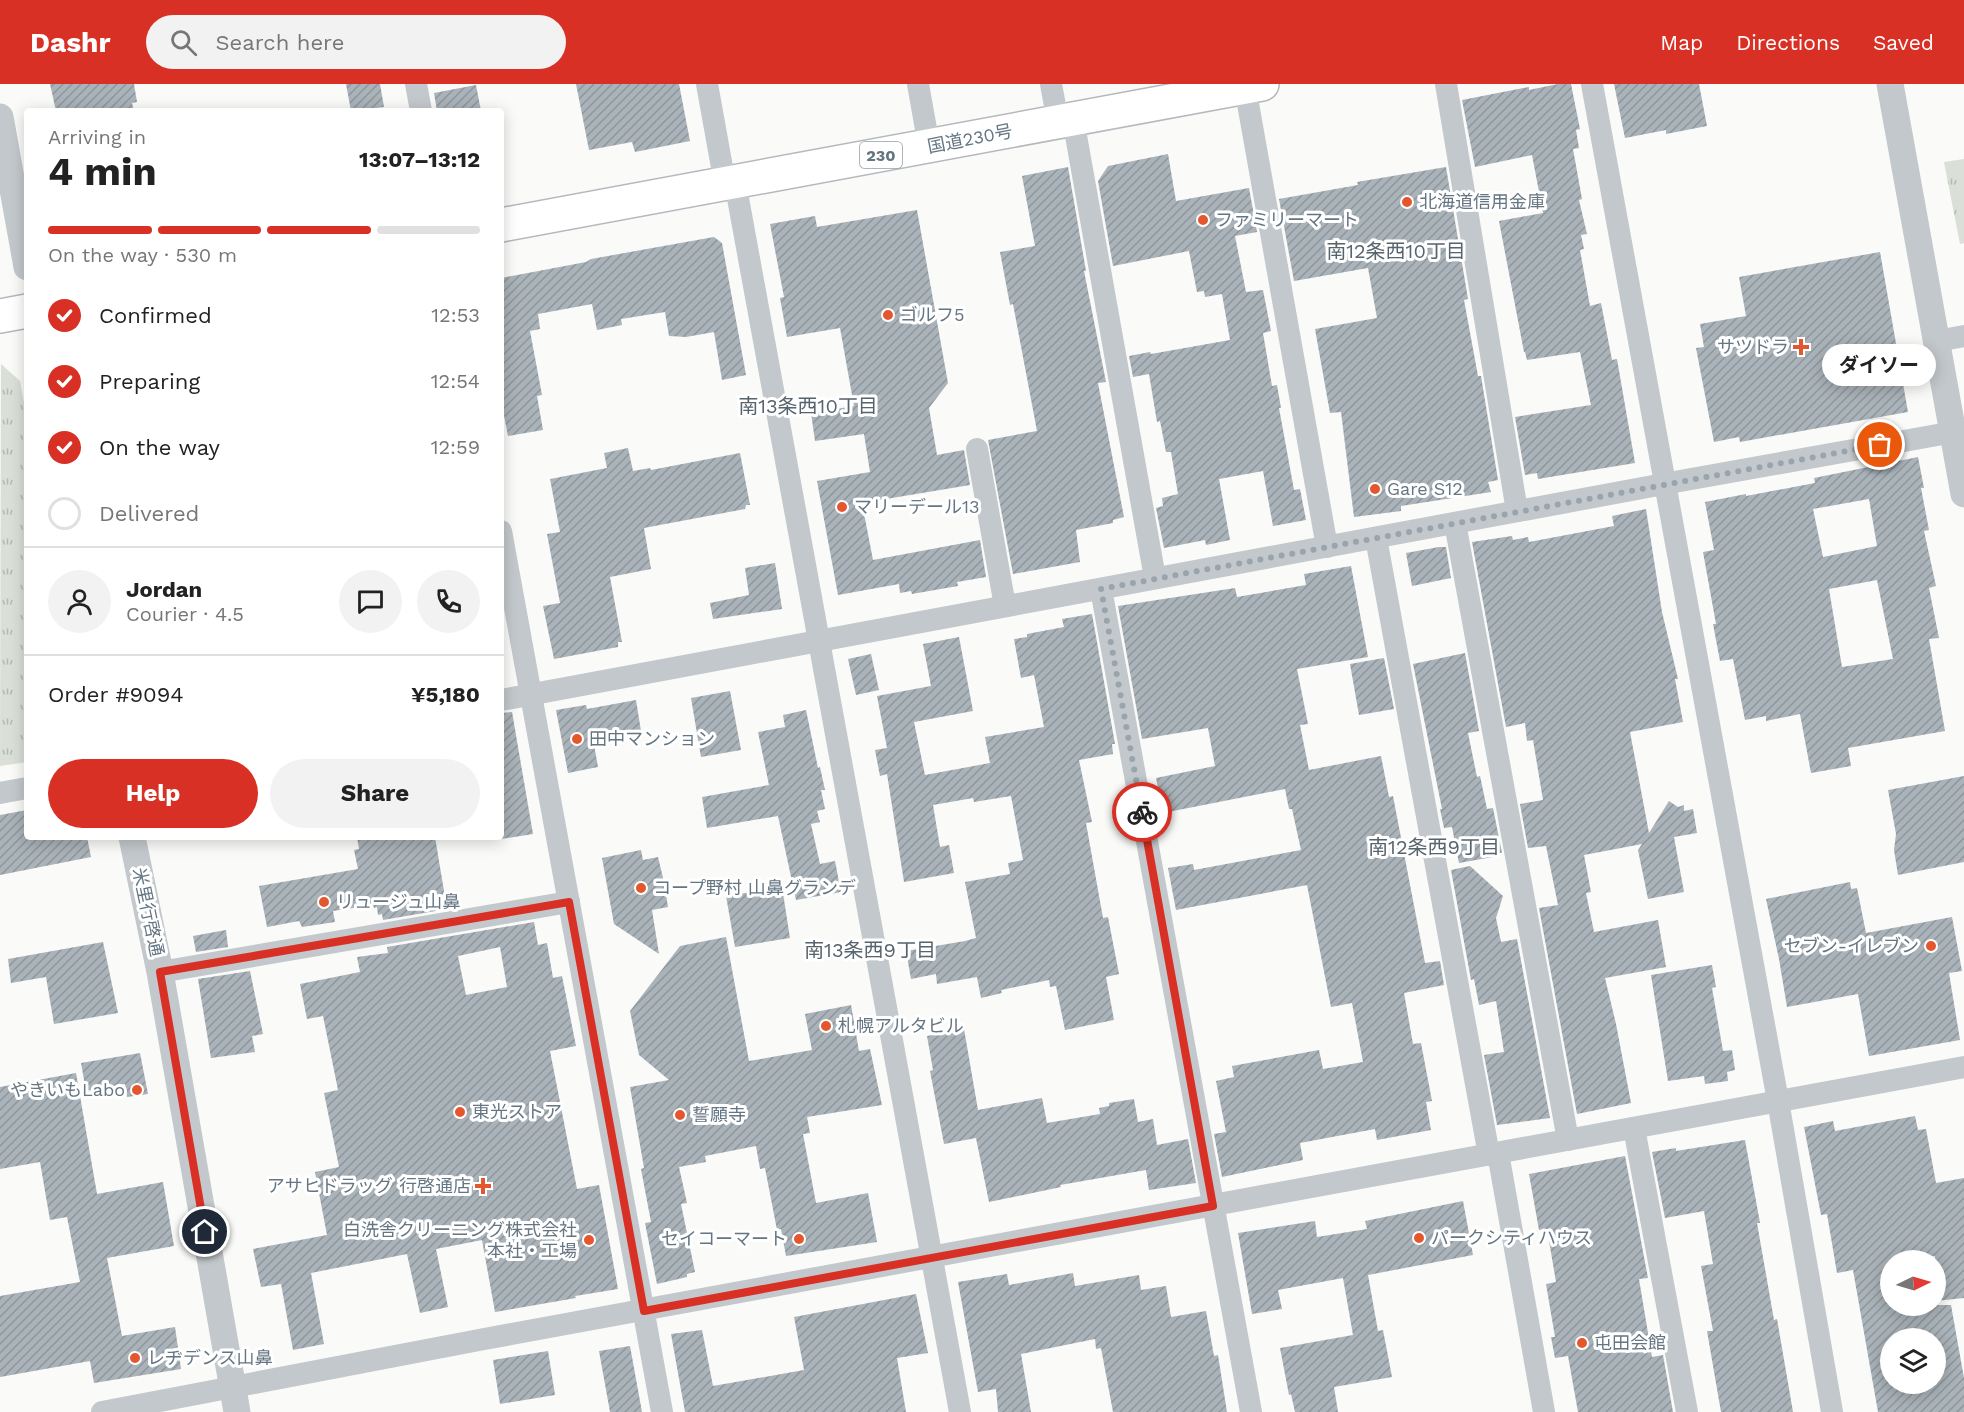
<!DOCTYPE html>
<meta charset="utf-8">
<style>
:root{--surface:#fff;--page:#f2f2f2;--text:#222;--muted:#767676;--line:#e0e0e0;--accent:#d93025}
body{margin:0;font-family:"Work Sans","Noto Sans JP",sans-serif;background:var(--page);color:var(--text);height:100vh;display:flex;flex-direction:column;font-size:22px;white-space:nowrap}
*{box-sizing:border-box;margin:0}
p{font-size:20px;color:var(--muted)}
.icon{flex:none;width:33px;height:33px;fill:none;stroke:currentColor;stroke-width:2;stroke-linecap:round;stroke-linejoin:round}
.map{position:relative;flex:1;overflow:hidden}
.details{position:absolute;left:24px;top:24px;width:480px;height:732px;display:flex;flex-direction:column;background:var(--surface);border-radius:6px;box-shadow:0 3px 15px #0003}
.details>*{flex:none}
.needle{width:39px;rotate:85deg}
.tools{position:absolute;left:1880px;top:1166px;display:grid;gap:12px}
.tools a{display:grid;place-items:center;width:66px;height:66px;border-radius:50%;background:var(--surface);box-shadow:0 3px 15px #0003;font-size:30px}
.pin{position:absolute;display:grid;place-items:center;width:51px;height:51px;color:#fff;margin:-26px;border:3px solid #fff;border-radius:50%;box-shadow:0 2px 6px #0007}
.courier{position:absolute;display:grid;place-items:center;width:60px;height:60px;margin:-30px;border:4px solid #d93025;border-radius:50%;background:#fff;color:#222;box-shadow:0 2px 8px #0007}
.bubble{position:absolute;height:42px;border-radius:21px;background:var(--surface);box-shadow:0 3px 15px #0003;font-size:20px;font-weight:700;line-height:42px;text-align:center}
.head em{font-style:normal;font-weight:700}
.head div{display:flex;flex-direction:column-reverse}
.head{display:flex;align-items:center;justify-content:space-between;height:102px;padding:0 24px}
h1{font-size:39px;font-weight:700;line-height:45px}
.bar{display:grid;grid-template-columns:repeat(4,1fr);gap:9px 6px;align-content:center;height:72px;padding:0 24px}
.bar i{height:8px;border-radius:4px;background:var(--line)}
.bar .active{background:var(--accent)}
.bar p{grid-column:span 4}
.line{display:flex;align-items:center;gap:15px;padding:0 24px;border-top:2px solid var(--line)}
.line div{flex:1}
.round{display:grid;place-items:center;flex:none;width:63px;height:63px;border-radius:32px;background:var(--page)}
ol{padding:0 24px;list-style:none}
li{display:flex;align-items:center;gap:18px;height:66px}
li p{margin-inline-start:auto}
li .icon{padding:6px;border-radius:50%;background:var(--accent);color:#fff;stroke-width:4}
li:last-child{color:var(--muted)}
li i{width:33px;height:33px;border:3px solid var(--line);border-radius:50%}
.cta{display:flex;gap:12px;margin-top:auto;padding:12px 24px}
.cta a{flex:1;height:69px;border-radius:36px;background:var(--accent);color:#fff;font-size:24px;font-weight:700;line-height:69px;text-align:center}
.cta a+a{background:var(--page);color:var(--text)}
header{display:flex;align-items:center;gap:36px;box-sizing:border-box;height:84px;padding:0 30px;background:var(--accent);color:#fff}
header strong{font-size:28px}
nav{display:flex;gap:33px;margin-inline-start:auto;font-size:21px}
.search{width:420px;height:54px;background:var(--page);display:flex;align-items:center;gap:15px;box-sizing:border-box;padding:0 21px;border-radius:33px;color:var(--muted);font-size:22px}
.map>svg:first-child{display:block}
.park{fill:url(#park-tufts)}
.building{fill:url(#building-hatch);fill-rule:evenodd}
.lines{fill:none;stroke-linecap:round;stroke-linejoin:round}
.trunk-casing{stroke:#b4b9bd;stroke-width:36}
.minor{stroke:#c3c8cc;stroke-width:22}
.tertiary{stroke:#c3c8cc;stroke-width:27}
.trunk{stroke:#fff;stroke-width:33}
.done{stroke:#99a4ac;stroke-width:6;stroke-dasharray:0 10.8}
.route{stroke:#d93025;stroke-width:8}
.poi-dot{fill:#e4572e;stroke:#fff;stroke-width:2}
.labels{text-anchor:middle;stroke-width:6;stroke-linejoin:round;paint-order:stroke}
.shield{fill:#fff;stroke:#939fa8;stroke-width:1.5}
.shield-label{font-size:16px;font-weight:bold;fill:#657683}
.street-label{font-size:18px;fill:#657683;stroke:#fff}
.poi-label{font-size:18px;fill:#657683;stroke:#fff;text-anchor:start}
.neighbourhood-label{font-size:20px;fill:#57646e;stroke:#fff}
</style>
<header>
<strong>Dashr</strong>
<div class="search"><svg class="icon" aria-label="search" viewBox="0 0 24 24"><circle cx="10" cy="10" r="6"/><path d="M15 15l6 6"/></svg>Search here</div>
<nav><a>Map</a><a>Directions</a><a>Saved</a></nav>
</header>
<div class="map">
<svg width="1964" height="1328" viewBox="0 0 1964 1328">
<defs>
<pattern id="park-tufts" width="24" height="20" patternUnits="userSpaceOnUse" patternTransform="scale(1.5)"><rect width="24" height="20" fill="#dadfd7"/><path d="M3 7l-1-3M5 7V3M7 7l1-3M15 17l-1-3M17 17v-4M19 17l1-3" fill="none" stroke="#b4b9b4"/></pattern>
<pattern id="building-hatch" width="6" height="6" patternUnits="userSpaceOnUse" patternTransform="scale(1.5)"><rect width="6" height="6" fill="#aab3b9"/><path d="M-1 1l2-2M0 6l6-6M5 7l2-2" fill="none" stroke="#8e969c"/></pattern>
</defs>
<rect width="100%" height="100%" fill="#fafaf8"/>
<g class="park">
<polygon points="1964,75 1964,159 1960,160 1944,78"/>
<polygon points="1,280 20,297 27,335 27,678 0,682"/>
</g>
<g class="building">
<polygon points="50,0 134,0 137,18 132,19 134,27 56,27"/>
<polygon points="346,0 380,0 384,23 351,27"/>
<polygon points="576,0 679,0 690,57 635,68 632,58 589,66"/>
<polygon points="1558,0 1571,0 1580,45 1576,46 1579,64 1573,65 1582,115 1579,116 1587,150 1581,151 1584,165 1580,166 1590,222 1601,219 1612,276 1617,275 1635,379 1538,395 1537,389 1525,391 1515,333 1591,321 1580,268 1527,276 1525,268 1524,268 1499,137 1543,129 1532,71 1475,83 1462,16 1529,3 1529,6"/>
<polygon points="1614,0 1699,0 1707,42 1666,50 1666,46 1625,54"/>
<polygon points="476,1 481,27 437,27 434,9"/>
<polygon points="1168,70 1176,117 1249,104 1257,148 1235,152 1246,208 1263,206 1271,247 1263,249 1272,302 1277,301 1281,324 1279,324 1294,406 1300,405 1306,436 1273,442 1263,387 1219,395 1230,456 1206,461 1205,456 1164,464 1156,424 1163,422 1162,414 1178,410 1171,368 1166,368 1160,337 1157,338 1149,290 1133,293 1129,272 1150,268 1151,270 1230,256 1222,210 1205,213 1204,207 1197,208 1189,167 1113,182 1098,97 1108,82"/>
<polygon points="1068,83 1086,187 1084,187 1106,298 1098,299 1124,433 1113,436 1113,439 1076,446 1080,478 1013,490 988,356 1037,347 1013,220 1010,221 1000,168 1035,162 1022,92"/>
<polygon points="1446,83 1468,215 1464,216 1478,292 1481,292 1498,396 1488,398 1491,408 1401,422 1401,427 1354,433 1341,328 1330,329 1315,245 1377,234 1368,184 1294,197 1279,115 1358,101 1357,98"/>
<polygon points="917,126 948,299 929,324 937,371 964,366 970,401 862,419 873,476 980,456 986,493 957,498 958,502 912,510 911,507 900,509 899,500 838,511 817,397 870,388 864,350 815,357 811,329 854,322 840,244 787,253 780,214 784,213 770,140 815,132 817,143"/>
<polygon points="714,153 722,159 746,291 722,296 714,248 686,253 669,252 665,228 621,235 622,241 597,246 592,220 538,230 540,245 530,247 542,311 537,312 543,346 508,352 501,316 501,194 586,178 591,175"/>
<polygon points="1880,168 1908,328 1740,358 1739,353 1714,358 1696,264 1704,263 1700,240 1746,232 1739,193"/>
<polygon points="628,364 633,387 650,384 651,386 740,369 750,421 746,421 745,425 644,444 651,485 610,493 622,558 618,558 618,563 554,575 543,522 560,519 547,450 560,448 550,395 607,384 604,369"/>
<path d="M 1918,373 L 1924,404 L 1921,404 L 1929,446 L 1924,447 L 1936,502 L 1929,504 L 1939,554 L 1929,555 L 1945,647 L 1848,664 L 1851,682 L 1811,689 L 1800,630 L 1766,637 L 1766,632 L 1745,636 L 1733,575 L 1720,577 L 1713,540 L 1716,540 L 1703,468 L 1714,466 L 1705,418 L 1746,410 L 1746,412 L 1815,399 L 1814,394 ZM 1869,415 L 1877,462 L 1823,473 L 1813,425 ZM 1877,496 L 1893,575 L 1842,583 L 1829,505 Z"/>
<polygon points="1646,425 1662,528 1678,595 1675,595 1683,638 1630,648 1649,749 1669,717 1678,723 1684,721 1684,727 1693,725 1697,749 1674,753 1684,808 1648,815 1638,766 1642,760 1584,771 1591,808 1586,809 1594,848 1658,836 1666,883 1605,894 1616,940 1631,1019 1577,1030 1539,824 1558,821 1546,762 1528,764 1520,720 1543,716 1533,656 1527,657 1525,639 1506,643 1472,458 1512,452 1513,456 1528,453 1529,458 1614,442 1612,432"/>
<polygon points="1439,463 1446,463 1451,494 1412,502 1406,469"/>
<polygon points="775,479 782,525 713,535 710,519 749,511 745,484"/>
<polygon points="1351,482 1368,573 1297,585 1308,640 1300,641 1309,686 1381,672 1389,713 1393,712 1425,879 1440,877 1444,901 1404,909 1413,960 1421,959 1432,1017 1426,1018 1431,1046 1377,1056 1375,1045 1300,1059 1303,1076 1222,1093 1214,1050 1226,1048 1216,997 1234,993 1232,982 1319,966 1323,985 1363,978 1352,919 1331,923 1307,801 1176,826 1168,784 1193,780 1194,786 1301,766 1292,725 1289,725 1285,705 1163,729 1156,694 1215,682 1208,644 1142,655 1118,522 1235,504 1237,513 1306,501 1304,490"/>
<polygon points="1092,530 1115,660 1112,660 1113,670 1079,676 1092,738 1086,739 1103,834 1108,833 1119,890 1106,893 1114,936 1065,946 1056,902 1050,903 1049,896 1001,906 1002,909 981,914 977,893 937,900 936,890 911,895 906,867 965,857 976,854 965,798 1010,790 1008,779 1023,776 1011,712 974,718 973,714 933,721 940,763 949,761 954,789 904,798 887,690 880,692 875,666 887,664 877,612 931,602 923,560 959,553 973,627 914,638 925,691 990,679 985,653 1044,643 1034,591 1021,594 1014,555 1027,553 1027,550 1064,543 1062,535"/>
<polygon points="1465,569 1479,647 1468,649 1477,693 1480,692 1487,725 1493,724 1502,769 1498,769 1498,772 1459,779 1452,743 1444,744 1440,725 1442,725 1413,580"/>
<polygon points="871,570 879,606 856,611 848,575"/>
<polygon points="1384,574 1394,625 1359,631 1350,580"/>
<polygon points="730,607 741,666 701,673 691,614"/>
<polygon points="636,616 641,647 593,655 598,683 568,689 556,626 586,621 587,625"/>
<polygon points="806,626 818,684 820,683 825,706 821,706 825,725 817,727 820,738 811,740 820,780 835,777 841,808 796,816 778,732 707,744 702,713 769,701 758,648 785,643 783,631"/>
<polygon points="512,628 533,750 501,755 501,629"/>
<polygon points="1964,692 1964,778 1898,791 1894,766 1896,750 1888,706"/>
<polygon points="27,726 27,753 87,753 91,773 0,791 0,731"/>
<polygon points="357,753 435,753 447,825 383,836 382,830 378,831 377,823 374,824 373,821 333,827 335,838 302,843 299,837 267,843 259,802 358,785 354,766 359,765"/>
<polygon points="641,766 643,776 658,773 664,798 668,823 652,826 659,870 614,840 602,774"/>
<polygon points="1470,782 1503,812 1496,834 1501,858 1517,855 1550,1034 1497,1041 1484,971 1504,968 1496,917 1479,921 1474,895 1471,896 1451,786"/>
<polygon points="1850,798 1851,805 1857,804 1866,849 1952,833 1962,887 1949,889 1960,956 1869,972 1858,910 1787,923 1779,875 1766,815"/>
<polygon points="782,803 790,854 735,863 726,812"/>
<path d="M 534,838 L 538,861 L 547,859 L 553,894 L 562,892 L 576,962 L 550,967 L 577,1105 L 599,1101 L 618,1205 L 575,1212 L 576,1214 L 495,1228 L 482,1156 L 436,1165 L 448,1223 L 420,1229 L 407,1170 L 311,1189 L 324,1260 L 293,1266 L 281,1200 L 261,1203 L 253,1165 L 327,1151 L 315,1088 L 339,1083 L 324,1009 L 338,1006 L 323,932 L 307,935 L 300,900 L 360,888 L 357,873 L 388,869 L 387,863 ZM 500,863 L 507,903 L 466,911 L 458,872 Z"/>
<polygon points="226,846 228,863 196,868 193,852"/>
<polygon points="726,853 749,977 812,966 805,930 851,921 859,967 870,965 882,1021 807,1033 810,1049 803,1050 816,1119 868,1109 877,1158 786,1172 781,1145 777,1146 765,1084 760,1085 756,1062 705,1072 706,1078 679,1083 687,1119 681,1120 695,1188 687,1190 687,1193 657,1200 645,1139 651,1138 641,1085 644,1084 630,1003 669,996 639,971 630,927 680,862"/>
<polygon points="103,858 118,929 54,940 46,893 11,899 8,875"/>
<polygon points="1712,881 1716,903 1712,904 1723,967 1732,966 1735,986 1727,988 1728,997 1705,1000 1704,992 1668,997 1651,891"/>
<polygon points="250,887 263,950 252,952 255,968 211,974 198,895"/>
<polygon points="964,945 978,1026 1042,1014 1047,1039 1100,1030 1099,1024 1109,1022 1109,1019 1134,1015 1138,1038 1153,1035 1157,1061 1188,1055 1196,1099 1149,1106 1146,1086 1060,1101 1061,1103 989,1118 976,1054 944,1060 930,987 933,986 927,952"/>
<polygon points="140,969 148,1010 127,1013 125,1000 86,1007 81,979"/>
<polygon points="76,989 97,1110 163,1098 174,1162 107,1174 122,1252 175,1243 181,1285 94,1299 90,1277 0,1293 0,1212 80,1198 67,1133 50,1136 40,1078 0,1085 0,1003"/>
<path d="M 1915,1032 L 1918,1046 L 1926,1045 L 1936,1099 L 1964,1094 L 1964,1214 L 1935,1217 L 1935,1172 L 1910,1176 L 1890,1176 L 1890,1221 L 1951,1221 L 1964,1294 L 1964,1328 L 1878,1328 L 1853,1186 L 1837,1189 L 1827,1130 L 1821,1131 L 1804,1043 L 1833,1037 L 1835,1047 ZM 1890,1254 L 1935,1254 L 1935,1299 L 1890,1299 Z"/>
<polygon points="1745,1056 1760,1139 1757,1139 1774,1236 1777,1235 1793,1328 1721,1328 1707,1247 1713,1247 1701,1182 1713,1180 1704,1127 1665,1134 1652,1068 1676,1064 1676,1067"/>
<polygon points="1625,1072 1648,1194 1639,1195 1652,1273 1663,1271 1673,1328 1578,1328 1568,1272 1555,1274 1551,1253 1555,1253 1546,1200 1556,1198 1547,1145 1539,1146 1529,1090"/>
<polygon points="1463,1117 1473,1171 1368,1191 1378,1247 1383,1246 1392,1293 1334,1303 1338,1328 1295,1328 1291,1310 1289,1311 1280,1264 1353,1251 1343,1194 1278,1206 1282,1225 1252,1230 1238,1149 1315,1137 1317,1153 1367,1145 1365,1137"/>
<polygon points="1073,1189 1075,1202 1139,1191 1141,1206 1166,1202 1171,1233 1206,1227 1214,1272 1218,1271 1227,1328 1113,1328 1101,1264 1096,1265 1095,1255 1021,1270 1031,1328 998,1328 996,1305 978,1308 958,1198 1007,1190 1009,1201"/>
<polygon points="916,1210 928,1269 897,1274 906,1328 685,1328 671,1250 702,1246 713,1302 804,1286 794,1233"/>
<polygon points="630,1262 642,1328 610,1328 599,1267"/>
<polygon points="548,1267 555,1311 500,1320 493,1276"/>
</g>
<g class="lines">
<g class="trunk-casing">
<g id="trunk">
<polyline points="501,141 1262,0"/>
<polyline points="0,232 27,227"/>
</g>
</g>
<g class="minor">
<polyline points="416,0 421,27"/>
<polyline points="707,0 725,100"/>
<polyline points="918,0 929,62"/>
<polyline points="1051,0 1058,38"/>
<polyline points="1446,0 1517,427"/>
<polyline points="1592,0 1778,1017 1832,1328"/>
<polyline points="1245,3 1327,463"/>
<polyline points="1073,35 1155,494"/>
<polyline points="735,98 960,1328"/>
<polyline points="1937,257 1964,252"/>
<polyline points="977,365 1005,522"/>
<polyline points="1455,439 1568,1056"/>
<polyline points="501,447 662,1328"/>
<polyline points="1376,454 1489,1071"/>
<polyline points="1101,505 1251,1328"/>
<polyline points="501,616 1680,397 1954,348"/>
<polyline points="0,709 27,704"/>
<polyline points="160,888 569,818"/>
<polyline points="1634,1044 1687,1328"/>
<polyline points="1498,1069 1544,1328"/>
<polyline points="102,1328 479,1256 1964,983"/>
</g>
<g class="tertiary">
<polyline points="1890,0 1964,410"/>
<polyline points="0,33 27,183"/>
<polyline points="132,753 160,888 237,1328"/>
</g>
<use href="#trunk" class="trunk"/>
</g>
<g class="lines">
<polyline class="done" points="1142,728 1101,505 1880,361"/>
<polyline class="route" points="205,1148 160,888 569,818 644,1227 1213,1122 1142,728"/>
</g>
<g class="poi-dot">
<circle cx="1407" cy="118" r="6"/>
<circle cx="1203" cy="136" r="6"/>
<circle cx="888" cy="231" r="6"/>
<path d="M1798 254h6v6h6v6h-6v6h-6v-6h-6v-6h6z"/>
<circle cx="1375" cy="405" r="6"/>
<circle cx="842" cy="423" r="6"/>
<circle cx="577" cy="655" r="6"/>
<circle cx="641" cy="804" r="6"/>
<circle cx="324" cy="818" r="6"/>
<circle cx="1931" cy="862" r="6"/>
<circle cx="826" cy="942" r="6"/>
<circle cx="137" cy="1006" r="6"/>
<circle cx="460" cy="1028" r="6"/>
<circle cx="680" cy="1031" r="6"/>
<path d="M480 1093h6v6h6v6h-6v6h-6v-6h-6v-6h6z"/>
<circle cx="1419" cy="1154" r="6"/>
<circle cx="799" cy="1155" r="6"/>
<circle cx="589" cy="1156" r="6"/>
<circle cx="1582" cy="1259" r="6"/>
<circle cx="135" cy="1274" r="6"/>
</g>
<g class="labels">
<rect class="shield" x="860" y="58" width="42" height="26" rx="4.5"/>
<g class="shield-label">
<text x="881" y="77">230</text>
</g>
<g class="street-label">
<text transform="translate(970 55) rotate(-11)" y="6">国道230号</text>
<text transform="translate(148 828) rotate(78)" y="6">米里行啓通</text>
</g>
<g class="poi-label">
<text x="1419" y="124">北海道信用金庫</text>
<text x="1215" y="142">ファミリーマート</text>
<text x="900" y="237">ゴルフ5</text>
<text x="1789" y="269" text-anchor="end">サツドラ</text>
<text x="1387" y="411">Gare S12</text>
<text x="854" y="429">マリーデール13</text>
<text x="589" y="661">田中マンション</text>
<text x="653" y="810">コープ野村 山鼻グランデ</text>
<text x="336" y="824">リュージュ山鼻</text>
<text x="1919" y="868" text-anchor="end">セブン-イレブン</text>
<text x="838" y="948">札幌アルタビル</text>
<text x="125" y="1012" text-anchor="end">やきいもLabo</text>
<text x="472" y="1034">東光ストア</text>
<text x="692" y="1037">誓願寺</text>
<text x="471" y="1108" text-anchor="end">アサヒドラッグ 行啓通店</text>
<text x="577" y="1152" text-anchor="end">白洗舎クリーニング株式会社<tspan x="577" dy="21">本社・工場</tspan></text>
<text x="1431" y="1160">パークシティハウス</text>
<text x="787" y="1161" text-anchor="end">セイコーマート</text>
<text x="1594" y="1265">屯田会館</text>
<text x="147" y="1280">レヂデンス山鼻</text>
</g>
<g class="neighbourhood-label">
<text x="1396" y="174">南12条西10丁目</text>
<text x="808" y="329">南13条西10丁目</text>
<text x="1434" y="770">南12条西9丁目</text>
<text x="870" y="873">南13条西9丁目</text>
</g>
</g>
</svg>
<div class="tools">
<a><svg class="needle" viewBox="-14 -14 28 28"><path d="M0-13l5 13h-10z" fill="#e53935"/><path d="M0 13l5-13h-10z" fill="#767676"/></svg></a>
<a><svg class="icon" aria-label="layers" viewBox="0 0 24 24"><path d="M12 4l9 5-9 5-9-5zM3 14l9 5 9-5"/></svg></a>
</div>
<div class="pin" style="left:1880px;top:361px;background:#ea580c"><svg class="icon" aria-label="bag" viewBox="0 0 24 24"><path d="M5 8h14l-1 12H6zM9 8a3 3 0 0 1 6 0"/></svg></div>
<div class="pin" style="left:205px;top:1148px;background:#1f2937"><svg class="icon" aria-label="home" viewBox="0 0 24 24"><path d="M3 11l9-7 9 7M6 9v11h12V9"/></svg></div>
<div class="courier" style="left:1142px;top:728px"><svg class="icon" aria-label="bike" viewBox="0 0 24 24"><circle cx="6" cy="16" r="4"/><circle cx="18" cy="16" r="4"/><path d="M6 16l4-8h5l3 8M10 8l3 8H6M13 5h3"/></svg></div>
<div class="bubble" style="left:1822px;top:260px;width:114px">ダイソー</div>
<section class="details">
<div class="head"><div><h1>4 min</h1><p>Arriving in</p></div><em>13:07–13:12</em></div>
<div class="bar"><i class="active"></i><i class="active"></i><i class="active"></i><i></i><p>On the way · 530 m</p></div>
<ol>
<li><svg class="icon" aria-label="check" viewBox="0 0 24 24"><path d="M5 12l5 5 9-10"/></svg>Confirmed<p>12:53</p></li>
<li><svg class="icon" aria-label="check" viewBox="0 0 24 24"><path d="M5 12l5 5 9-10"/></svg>Preparing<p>12:54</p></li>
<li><svg class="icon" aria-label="check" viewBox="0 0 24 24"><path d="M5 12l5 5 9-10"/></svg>On the way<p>12:59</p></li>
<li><i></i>Delivered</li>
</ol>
<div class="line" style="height:108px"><a class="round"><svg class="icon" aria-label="person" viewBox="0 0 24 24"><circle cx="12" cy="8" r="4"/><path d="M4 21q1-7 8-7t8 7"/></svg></a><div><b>Jordan</b><p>Courier · 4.5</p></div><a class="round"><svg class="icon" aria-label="chat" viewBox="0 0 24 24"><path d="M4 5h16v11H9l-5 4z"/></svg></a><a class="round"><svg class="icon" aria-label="phone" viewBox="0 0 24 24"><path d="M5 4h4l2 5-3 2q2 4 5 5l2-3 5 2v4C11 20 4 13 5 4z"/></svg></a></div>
<div class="line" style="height:78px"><div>Order #9094</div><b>¥5,180</b></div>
<div class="cta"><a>Help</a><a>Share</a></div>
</section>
</div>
